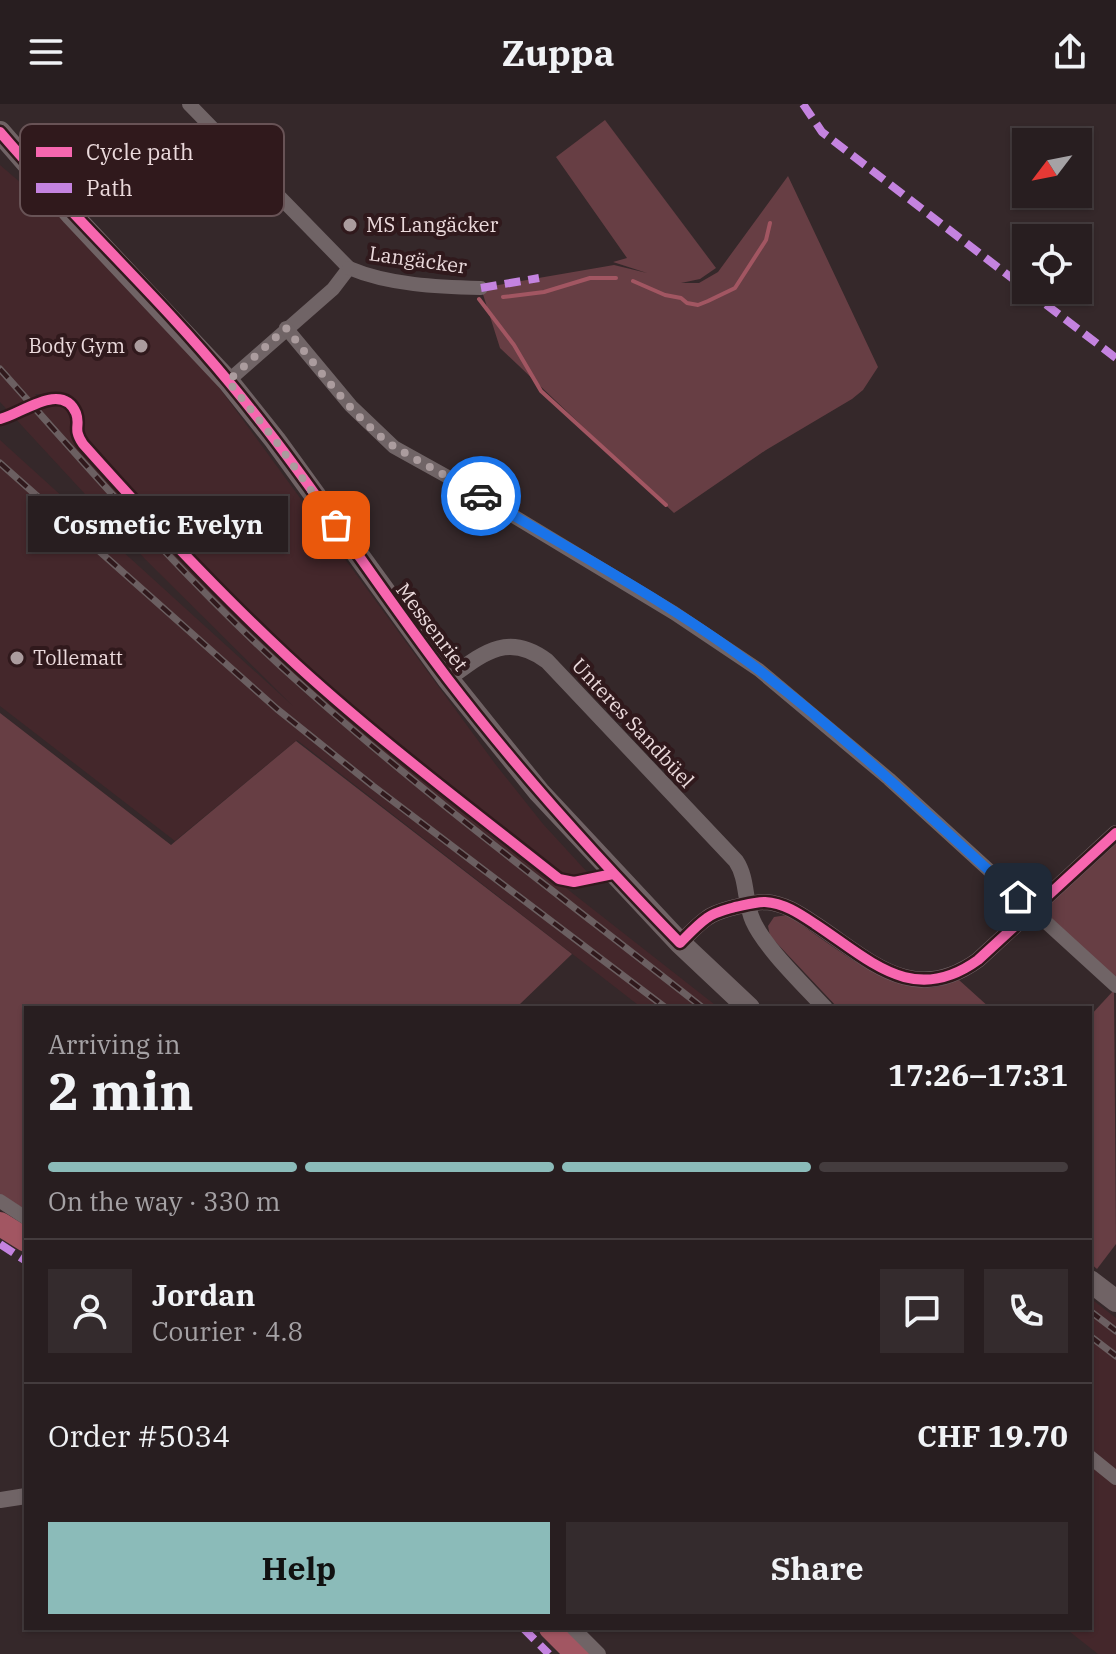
<!DOCTYPE html>
<meta charset="utf-8">
<style>
:root{--surface:#281e20;--page:#342b2d;--text:#f1f3f6;--muted:#a5a2a5;--line:#443c3e;--accent:#8bbbb9}
body{margin:0;font-family:"IBM Plex Serif",serif;background:var(--page);color:var(--text);height:100vh;display:flex;flex-direction:column;font-size:30px;white-space:nowrap}
*{box-sizing:border-box;margin:0}
p{font-size:26px;color:var(--muted)}
.icon{flex:none;width:44px;height:44px;fill:none;stroke:currentColor;stroke-width:2;stroke-linecap:round;stroke-linejoin:round}
.map{position:relative;flex:1;overflow:hidden}
.panel{position:absolute;left:24px;top:902px;width:1068px;height:624px;display:flex;flex-direction:column;background:var(--surface);border-radius:0px;box-shadow:0 2px 6px #0004,0 0 0 2px var(--line)}
.panel>*{flex:none}
.needle{width:52px;rotate:238deg}
.controls{position:absolute;left:1012px;top:24px;display:grid;gap:16px}
.controls a{display:grid;place-items:center;width:80px;height:80px;border-radius:0px;background:var(--surface);box-shadow:0 2px 6px #0004,0 0 0 2px var(--line);font-size:40px}
.pin{position:absolute;display:grid;place-items:center;width:68px;height:68px;color:#fff;margin:-34px;border-radius:16px;box-shadow:0 4px 12px #0006}
.courier{position:absolute;display:grid;place-items:center;width:80px;height:80px;margin:-40px;border:6px solid #1a73e8;border-radius:50%;background:#fff;color:#222;box-shadow:0 2px 10px #0007}
.bubble{position:absolute;height:56px;border-radius:0px;background:var(--surface);box-shadow:0 2px 6px #0004,0 0 0 2px var(--line);font-size:26px;font-weight:800;line-height:56px;text-align:center}
.head em{font-style:normal;font-weight:800}
.head div{display:flex;flex-direction:column-reverse}
.head{display:flex;align-items:center;justify-content:space-between;height:136px;padding:0 24px}
h1{font-size:52px;font-weight:800;line-height:60px}
.bar{display:grid;grid-template-columns:repeat(4,1fr);gap:12px 8px;align-content:center;height:96px;padding:0 24px}
.bar i{height:10px;border-radius:6px;background:var(--line)}
.bar .on{background:var(--accent)}
.bar p{grid-column:span 4}
.line{display:flex;align-items:center;gap:20px;padding:0 24px;border-top:2px solid var(--line)}
.line div{flex:1}
.round{display:grid;place-items:center;flex:none;width:84px;height:84px;border-radius:0px;background:var(--page)}
.action{display:flex;gap:16px;margin-top:auto;padding:16px 24px}
.action a{flex:1;height:92px;border-radius:0px;background:var(--accent);color:#111;font-size:32px;font-weight:800;line-height:92px;text-align:center}
.action a+a{background:var(--page);color:var(--text)}
header{display:flex;justify-content:space-between;align-items:center;height:104px;padding:0 24px;background:var(--surface);font-size:36px;font-weight:800}
.map>svg:first-child{display:block}
.built{fill:#44272b}
.green{fill:#673e44}
.lines{fill:none;stroke-linecap:round;stroke-linejoin:round}
.stream{stroke:#a25662;stroke-width:4}
.river{stroke:#a25662;stroke-width:24}
.minor{stroke:#706466;stroke-width:14}
.tertiary{stroke:#706466;stroke-width:16}
.primary{stroke:#706365;stroke-width:22}
.rail-casing{stroke:#6b5f61;stroke-width:7}
.rail{stroke:#30191c;stroke-width:4;stroke-dasharray:12;stroke-linecap:butt}
.quiet{stroke:#c483df;stroke-width:8;stroke-dasharray:16 8;stroke-linecap:butt}
.cycleway-casing{stroke:#30191c;stroke-width:15}
.cycleway{stroke:#f766af;stroke-width:10}
.done{stroke:#ab9c9e;stroke-width:8;stroke-dasharray:0 14.4}
.route{stroke:#1a73e8;stroke-width:10}
.poi-dot{fill:#ab9c9e;stroke:#30191c;stroke-width:3}
.labels{text-anchor:middle;stroke-width:8;stroke-linejoin:round;paint-order:stroke}
.poi-label{font-size:20px;fill:#ebdadc;stroke:#30191c;text-anchor:start}
.street-label{font-size:20px;fill:#ebdadc;stroke:#30191c}
.key{fill:#30191c;stroke:#685356;stroke-width:2}
.key-label{font-size:22px;fill:#ebdadc}
</style>
<header><svg class="icon" aria-label="menu" viewBox="0 0 24 24"><path d="M4 6h16M4 12h16M4 18h16"/></svg>Zuppa<svg class="icon" aria-label="share" viewBox="0 0 24 24"><path d="M12 15V3M7 8l5-5 5 5M5 13v7h14v-7"/></svg></header>
<div class="map">
<svg width="1116" height="1550" viewBox="0 0 1116 1550">
<rect width="100%" height="100%" fill="#35282a"/>
<g class="built">
<polygon points="0,61 62,114 207,267 496,661 543,720 588,769 582,774 569,776 557,771 389,637 286,548 162,425 81,334 79,320 82,309 65,292 35,290 39,296 53,295 69,300 75,308 76,329 83,340 157,424 286,551 389,640 559,775 557,777 719,904 642,904 297,636 175,737 0,602 0,336 293,602 145,455 0,298"/>
<polygon points="1090,1194 1116,1214 1116,1550 1098,1550 1065,1524 1090,1524"/>
</g>
<g class="green">
<polygon points="605,16 716,164 700,175 681,179 699,179 718,168 788,72 878,263 863,286 852,295 766,346 674,409 500,244 481,184 614,161 647,169 613,158 627,154 556,53"/>
<polygon points="0,609 171,741 296,637 572,850 520,900 521,904 26,904 26,1106 0,1090"/>
<polygon points="1116,738 1116,878 1041,807"/>
<path d="M 787,811 C 828,837 884,888 935,883 C 943,882 951,878 959,876 L 990,904 L 838,904 L 770,832 L 768,822 L 774,813 Z"/>
<polygon points="1114,886 1116,1140 1097,1165 1090,1159 1090,912"/>
</g>
<g class="lines">
<g class="stream">
<polyline points="633,177 665,191 681,194 687,199 698,201 708,197 735,184 766,136 770,119"/>
<polyline points="503,193 544,188 590,174 616,174"/>
<polyline points="479,195 514,241 541,287 666,401"/>
</g>
<g class="river">
<polyline points="0,1120 26,1136"/>
<polyline points="551,1524 577,1550"/>
</g>
<g class="minor">
<polyline points="189,0 349,164 333,185 228,277"/>
<path d="M 349,164 C 389,181 438,183 481,184"/>
<polyline points="286,224 351,302 394,343 457,378 674,509 759,566 889,675 1116,882"/>
<polyline points="0,1097 26,1114"/>
<polyline points="1090,1353 1116,1374"/>
<polyline points="573,1524 599,1550"/>
</g>
<g class="tertiary">
<path d="M 448,575 C 482,550 507,527 547,557 L 736,757 C 748,775 744,798 753,817 C 765,844 804,881 825,904"/>
<path d="M 680,839 C 688,831 697,821 707,814 C 715,808 725,806 735,803 C 745,801 755,798 765,798 C 784,799 800,810 815,820 C 870,856 913,903 978,856 L 1116,729"/>
<polyline points="0,1396 26,1392"/>
</g>
<g class="primary">
<polyline points="0,28 72,111 228,277 275,336 448,575 539,688 680,839 749,904"/>
<polyline points="1090,1177 1116,1197"/>
</g>
<g class="rail-casing">
<g id="rail">
<path d="M 0,265 C 98,375 195,487 306,585 C 433,698 570,799 703,904"/>
<polyline points="0,359 277,605 373,682 666,904"/>
<polyline points="1090,1207 1116,1227"/>
<polyline points="1090,1232 1116,1252"/>
</g>
</g>
<use href="#rail" class="rail"/>
<g class="quiet">
<polyline points="803,0 822,28 1026,185"/>
<polyline points="481,184 539,174"/>
<polyline points="1027,186 1116,254"/>
<polyline points="0,1140 26,1157"/>
<polyline points="523,1524 549,1550"/>
</g>
<g class="cycleway-casing">
<g id="cycleway">
<path d="M 0,28 C 73,114 157,191 229,278 C 308,373 374,478 448,575 C 520,669 598,755 680,839 C 688,831 697,821 707,814 C 715,808 725,806 735,803 C 745,801 755,798 765,798 C 784,799 800,810 815,820 C 870,856 913,903 978,856 L 1116,729"/>
<path d="M 0,315 C 20,311 62,276 76,309 C 81,322 72,324 83,340 C 148,413 214,484 286,551 C 372,631 467,702 559,775 L 574,778 L 613,770"/>
</g>
</g>
<use href="#cycleway" class="cycleway"/>
</g>
<g class="lines">
<path class="done" d="M 336,421 L 275,336 L 228,277 L 286,224 C 314,259 358,320 395,343 C 423,360 453,375 481,392"/>
<path class="route" d="M 481,392 C 573,448 673,500 759,566 C 850,636 933,716 1018,793"/>
</g>
<g class="poi-dot">
<circle cx="350" cy="121" r="8"/>
<circle cx="141" cy="242" r="8"/>
<circle cx="17" cy="554" r="8"/>
</g>
<g class="labels">
<g class="poi-label">
<text x="366" y="128">MS Langäcker</text>
<text x="125" y="249" text-anchor="end">Body Gym</text>
<text x="33" y="561">Tollematt</text>
</g>
<g class="street-label">
<text transform="translate(418 156) rotate(8)" y="7">Langäcker</text>
<text transform="translate(432 523) rotate(53)" y="7">Messenriet</text>
<text transform="translate(633 619) rotate(47)" y="7">Unteres Sandbüel</text>
</g>
</g>
<rect x="20" y="20" width="264" height="92" rx="12" class="key"/>
<rect x="36" y="43" width="36" height="10" fill="#f766af"/>
<rect x="36" y="79" width="36" height="10" fill="#c483df"/>
<g class="key-label">
<text x="86" y="56">Cycle path</text>
<text x="86" y="92">Path</text>
</g>
</svg>
<div class="controls">
<a><svg class="needle" viewBox="-14 -14 28 28"><path d="M0-13l5 13h-10z" fill="#e53935"/><path d="M0 13l5-13h-10z" fill="#a5a2a5"/></svg></a>
<a><svg class="icon" aria-label="locate" viewBox="0 0 24 24"><circle cx="12" cy="12" r="6"/><path d="M12 2v4M12 18v4M2 12h4M18 12h4"/></svg></a>
</div>
<div class="pin" style="left:336px;top:421px;background:#ea580c"><svg class="icon" aria-label="bag" viewBox="0 0 24 24"><path d="M5 8h14l-1 12H6zM9 8a3 3 0 0 1 6 0"/></svg></div>
<div class="pin" style="left:1018px;top:793px;background:#1f2937"><svg class="icon" aria-label="home" viewBox="0 0 24 24"><path d="M3 11l9-7 9 7M6 9v11h12V9"/></svg></div>
<div class="courier" style="left:481px;top:392px"><svg class="icon" aria-label="car" viewBox="0 0 24 24"><path d="M5 17H2v-5l4-1 3-4h7l3 4 3 1v5h-3M9 17h6M6 11h13"/><circle cx="7" cy="17" r="2"/><circle cx="17" cy="17" r="2"/></svg></div>
<div class="bubble" style="left:28px;top:392px;width:260px">Cosmetic Evelyn</div>
<section class="panel">
<div class="head"><div><h1>2 min</h1><p>Arriving in</p></div><em>17:26–17:31</em></div>
<div class="bar"><i class="on"></i><i class="on"></i><i class="on"></i><i></i><p>On the way · 330 m</p></div>
<div class="line" style="height:144px"><a class="round"><svg class="icon" aria-label="person" viewBox="0 0 24 24"><circle cx="12" cy="8" r="4"/><path d="M4 21q1-7 8-7t8 7"/></svg></a><div><b>Jordan</b><p>Courier · 4.8</p></div><a class="round"><svg class="icon" aria-label="chat" viewBox="0 0 24 24"><path d="M4 5h16v11H9l-5 4z"/></svg></a><a class="round"><svg class="icon" aria-label="phone" viewBox="0 0 24 24"><path d="M5 4h4l2 5-3 2q2 4 5 5l2-3 5 2v4C11 20 4 13 5 4z"/></svg></a></div>
<div class="line" style="height:104px"><div>Order #5034</div><b>CHF 19.70</b></div>
<div class="action"><a>Help</a><a>Share</a></div>
</section>
</div>
